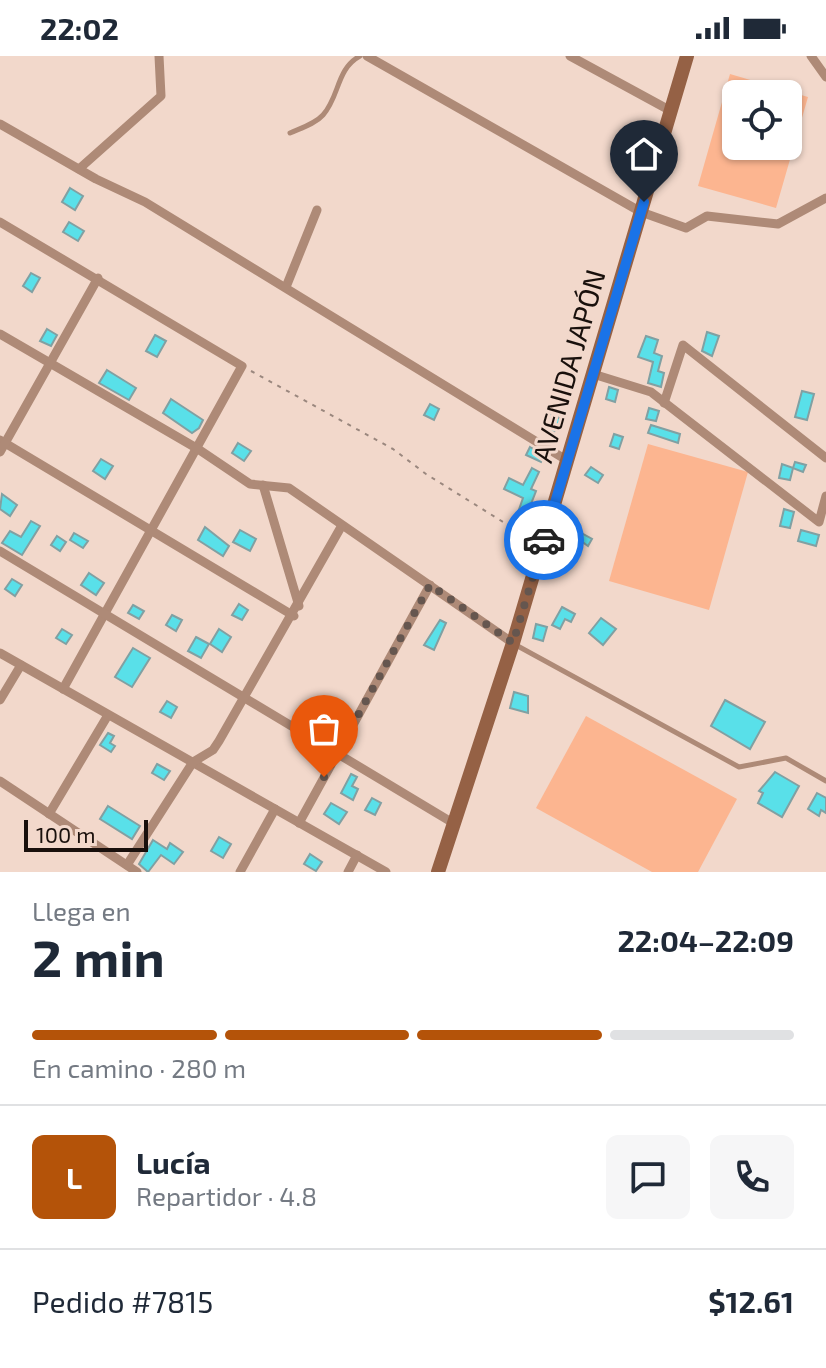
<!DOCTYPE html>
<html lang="es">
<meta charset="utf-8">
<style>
:root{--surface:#fff;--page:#f6f6f7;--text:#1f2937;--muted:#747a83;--line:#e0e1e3;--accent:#b45309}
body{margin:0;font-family:"Exo 2",sans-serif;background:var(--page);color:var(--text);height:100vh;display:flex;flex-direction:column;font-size:30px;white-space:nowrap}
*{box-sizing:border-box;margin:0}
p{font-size:26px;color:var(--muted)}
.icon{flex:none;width:44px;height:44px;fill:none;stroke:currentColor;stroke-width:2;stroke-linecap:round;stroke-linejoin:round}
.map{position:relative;height:816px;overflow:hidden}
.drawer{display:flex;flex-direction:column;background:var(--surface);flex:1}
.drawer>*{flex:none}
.tools{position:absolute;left:722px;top:24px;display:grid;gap:16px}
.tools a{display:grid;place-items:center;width:80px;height:80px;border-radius:12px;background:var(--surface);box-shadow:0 2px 6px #0004;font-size:40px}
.scale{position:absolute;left:24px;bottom:20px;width:124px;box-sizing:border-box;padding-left:8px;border:4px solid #19100c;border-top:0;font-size:22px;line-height:28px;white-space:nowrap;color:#19100c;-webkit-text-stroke:6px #f2d8cb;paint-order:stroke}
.pin{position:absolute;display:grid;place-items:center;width:68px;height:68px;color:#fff;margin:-82px -34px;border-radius:50% 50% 50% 0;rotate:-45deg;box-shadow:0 0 8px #0007}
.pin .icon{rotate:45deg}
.courier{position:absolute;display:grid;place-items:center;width:80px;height:80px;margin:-40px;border:6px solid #1a73e8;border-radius:50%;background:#fff;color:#222;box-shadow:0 2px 10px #0007}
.overview em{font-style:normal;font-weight:700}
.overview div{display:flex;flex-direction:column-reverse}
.overview{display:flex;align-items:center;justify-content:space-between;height:136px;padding:0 32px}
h1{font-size:52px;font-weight:700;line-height:60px}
.bar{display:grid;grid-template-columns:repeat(4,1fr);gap:12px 8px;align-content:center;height:96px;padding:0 32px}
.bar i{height:10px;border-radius:6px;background:var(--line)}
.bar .active{background:var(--accent)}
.bar p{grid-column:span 4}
.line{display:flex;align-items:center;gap:20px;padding:0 32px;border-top:2px solid var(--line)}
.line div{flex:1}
.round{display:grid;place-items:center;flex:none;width:84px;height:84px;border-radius:12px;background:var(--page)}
.status{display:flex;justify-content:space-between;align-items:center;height:56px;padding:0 40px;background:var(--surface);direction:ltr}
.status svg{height:22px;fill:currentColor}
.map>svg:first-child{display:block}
.green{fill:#fcb590;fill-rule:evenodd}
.building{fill:#59e0e9;stroke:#81a0a2;stroke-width:2}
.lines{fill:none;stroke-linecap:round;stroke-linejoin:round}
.path{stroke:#9a877e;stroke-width:2;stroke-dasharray:4 6;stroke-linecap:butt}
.lane{stroke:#ae8a77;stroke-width:5}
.street{stroke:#ae8a77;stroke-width:9}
.secondary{stroke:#956145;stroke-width:14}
.done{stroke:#65564f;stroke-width:8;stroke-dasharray:0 14.4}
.route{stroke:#1a73e8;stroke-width:10}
.labels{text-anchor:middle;stroke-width:6;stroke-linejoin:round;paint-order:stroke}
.street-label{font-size:28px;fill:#19100c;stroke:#f2d8cb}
</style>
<div class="status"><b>22:02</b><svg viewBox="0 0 49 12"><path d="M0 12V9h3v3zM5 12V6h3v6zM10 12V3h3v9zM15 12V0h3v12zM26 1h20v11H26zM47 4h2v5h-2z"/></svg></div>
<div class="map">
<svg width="826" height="816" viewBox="0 0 826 816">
<rect width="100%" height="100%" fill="#f2d8cb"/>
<g class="green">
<path d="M 730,18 L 808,41 L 776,152 L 698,130 ZM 736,38 L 788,38 L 788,90 L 736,90 Z"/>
<polygon points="648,388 748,416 709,554 609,525"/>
<polygon points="586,660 737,743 698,816 652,816 536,752"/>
</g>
<g class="building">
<polygon points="70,132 83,140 75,154 62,146"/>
<polygon points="69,166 84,175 78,185 63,176"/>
<polygon points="31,217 40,222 32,236 23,230"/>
<polygon points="47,273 57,279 51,290 40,285"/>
<polygon points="707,276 719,280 712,300 702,295"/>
<polygon points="155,279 166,285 157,301 146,295"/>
<polygon points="646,280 658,284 654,297 662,300 658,315 664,317 661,331 648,327 653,306 638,301"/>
<polygon points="107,314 136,332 129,344 99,327"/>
<polygon points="609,331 618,334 615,346 606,343"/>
<polygon points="802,335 814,338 807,364 795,361"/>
<polygon points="171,343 203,364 199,372 192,377 163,357"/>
<polygon points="430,348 439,353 434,364 424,359"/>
<polygon points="649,352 659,355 656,365 646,363"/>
<polygon points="549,357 561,363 553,378 541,372"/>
<polygon points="651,369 680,378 678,387 648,377"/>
<polygon points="614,378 623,381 619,393 610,390"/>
<polygon points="238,387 251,395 244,405 232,397"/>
<polygon points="530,391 544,399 541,406 526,399"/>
<polygon points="101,403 113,410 105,423 93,415"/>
<polygon points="795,406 806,409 803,416 793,412 790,424 779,422 782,408 793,412"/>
<polygon points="591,411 603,419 598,427 585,419"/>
<polygon points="532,412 539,416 531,433 536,435 524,466 516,462 523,442 504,433 509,422 523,429"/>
<polygon points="2,438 17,449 10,460 0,453"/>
<polygon points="784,453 794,456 790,472 780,470"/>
<polygon points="561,459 579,469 576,474 592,483 588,490 559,469"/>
<polygon points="31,465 40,470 22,499 2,487 10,475 21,481"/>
<polygon points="205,471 229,490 223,500 198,484"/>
<polygon points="240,474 256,483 250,495 233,486"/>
<polygon points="801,474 819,479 816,490 798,485"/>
<polygon points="74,477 88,485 83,492 70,484"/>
<polygon points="57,480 66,486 60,495 51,489"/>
<polygon points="563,492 575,499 570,509 558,502"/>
<polygon points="89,517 104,527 96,539 81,529"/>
<polygon points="12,523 22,529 15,540 5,533"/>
<polygon points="239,548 248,554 242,564 232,559"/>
<polygon points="133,549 144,555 139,563 128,557"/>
<polygon points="562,551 575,558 571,566 565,563 560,573 552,569"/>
<polygon points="172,559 182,564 176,575 166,569"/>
<polygon points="601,562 616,573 603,589 589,577"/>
<polygon points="440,564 446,567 434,594 424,589"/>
<polygon points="536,568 547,571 543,585 533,582"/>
<polygon points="62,573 72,579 66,588 56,582"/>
<polygon points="219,573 231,581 222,596 210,588"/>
<polygon points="196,581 209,588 201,602 188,595"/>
<polygon points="133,592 150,602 132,631 115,621"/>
<polygon points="514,636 528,640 528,657 510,652"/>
<polygon points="725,644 765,666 750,693 711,670"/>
<polygon points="167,645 177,651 171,662 160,656"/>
<polygon points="108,677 114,680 110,687 115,690 111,696 100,689"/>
<polygon points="157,708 170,715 164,724 152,717"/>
<polygon points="775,716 799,730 782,761 758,747 763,737 759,735"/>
<polygon points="351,718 357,721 352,730 358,733 353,744 341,737"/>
<polygon points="817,737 826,742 826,757 821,754 819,760 808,753"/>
<polygon points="372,742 381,747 375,759 365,754"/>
<polygon points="331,747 347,756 339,768 324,758"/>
<polygon points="108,750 140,770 132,783 100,763"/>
<polygon points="219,781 231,788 223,802 211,795"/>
<polygon points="153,784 167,793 170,787 183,796 174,808 161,799 148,816 139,808"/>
<polygon points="310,798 322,806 316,815 304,808"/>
</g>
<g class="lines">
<polyline class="path" points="251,315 393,393 426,418 532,484"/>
<g class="lane">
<path d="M 290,77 C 301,72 315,68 323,59 C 340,40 336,13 360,0"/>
<polyline points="514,588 739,711 786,702 826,725"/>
</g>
<g class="street">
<polyline points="367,0 641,156 686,172 707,160 778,168 826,142"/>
<polyline points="570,0 671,55"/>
<polyline points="811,0 826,21"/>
<polyline points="0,68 96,123 145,146 568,405"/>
<polyline points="79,113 161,40 159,0"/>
<polyline points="0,166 242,310 63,633"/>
<polyline points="286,231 317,154"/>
<polyline points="0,278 198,393 250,428 289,432 513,587"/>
<polyline points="593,318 651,336 819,466 826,440"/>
<polyline points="664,347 683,289 826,402"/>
<polyline points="0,384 294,560"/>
<polyline points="0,396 98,222"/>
<polyline points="263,429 299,550"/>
<polyline points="0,495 453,767"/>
<polyline points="0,597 386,816"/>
<polyline points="0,644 21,609"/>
<polyline points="0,725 137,816"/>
<polyline points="49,758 108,659"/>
<polyline points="299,767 430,529"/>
<polyline points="127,809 193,706 213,694 219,685 341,471"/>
<polyline points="240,816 275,753"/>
<polyline points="348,816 357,799"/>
</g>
<polyline class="secondary" points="438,816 513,587 687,0"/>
</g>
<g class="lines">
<polyline class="done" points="324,721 430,529 513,587 544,484"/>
<polyline class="route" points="544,484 644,146"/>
</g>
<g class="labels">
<g class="street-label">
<text transform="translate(569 310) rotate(-74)" y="10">AVENIDA JAPÓN</text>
</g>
</g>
</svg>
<div class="tools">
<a><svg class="icon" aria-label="locate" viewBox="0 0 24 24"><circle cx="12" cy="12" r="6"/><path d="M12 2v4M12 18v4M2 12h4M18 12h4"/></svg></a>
</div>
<div class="scale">100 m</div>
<div class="pin" style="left:324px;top:721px;background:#ea580c"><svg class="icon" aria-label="bag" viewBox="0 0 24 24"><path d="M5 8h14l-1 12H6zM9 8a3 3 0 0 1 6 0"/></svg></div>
<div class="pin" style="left:644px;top:146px;background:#1f2937"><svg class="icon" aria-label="home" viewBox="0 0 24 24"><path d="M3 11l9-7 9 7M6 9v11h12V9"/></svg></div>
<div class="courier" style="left:544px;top:484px"><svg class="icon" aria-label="car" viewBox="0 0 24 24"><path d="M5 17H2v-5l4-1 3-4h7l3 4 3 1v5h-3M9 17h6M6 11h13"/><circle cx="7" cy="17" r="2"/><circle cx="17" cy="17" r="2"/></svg></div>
</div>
<section class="drawer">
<div class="overview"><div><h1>2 min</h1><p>Llega en</p></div><em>22:04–22:09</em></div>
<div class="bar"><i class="active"></i><i class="active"></i><i class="active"></i><i></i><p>En camino · 280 m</p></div>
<div class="line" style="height:144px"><b class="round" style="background:var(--accent);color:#fff">L</b><div><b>Lucía</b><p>Repartidor · 4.8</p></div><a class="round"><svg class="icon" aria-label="chat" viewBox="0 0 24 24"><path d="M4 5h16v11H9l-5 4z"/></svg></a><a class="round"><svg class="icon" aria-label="phone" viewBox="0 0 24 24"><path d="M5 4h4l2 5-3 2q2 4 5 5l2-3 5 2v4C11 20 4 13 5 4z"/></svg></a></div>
<div class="line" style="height:104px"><div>Pedido #7815</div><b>$12.61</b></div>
</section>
